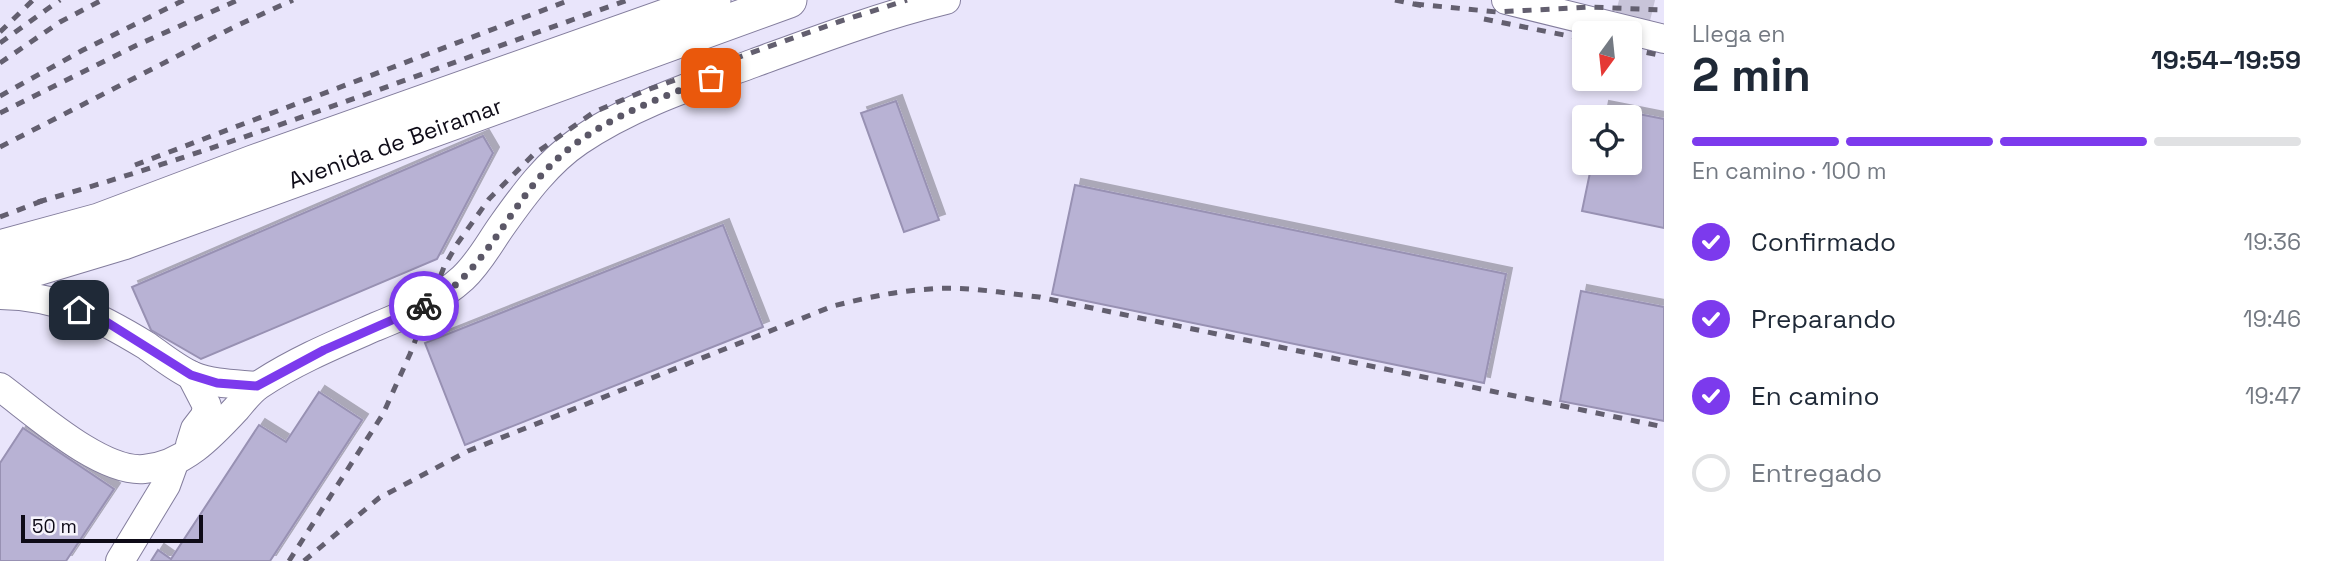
<!DOCTYPE html>
<html lang="es">
<meta charset="utf-8">
<style>
:root{--surface:#fff;--page:#f6f6f7;--text:#1f2937;--muted:#747a83;--line:#e0e1e3;--accent:#7c3aed}
body{margin:0;font-family:"Space Grotesk",sans-serif;background:var(--page);color:var(--text);height:100vh;display:flex;flex-direction:column;font-size:26px;white-space:nowrap}
*{box-sizing:border-box;margin:0}
p{font-size:23px;color:var(--muted)}
.icon{flex:none;width:38px;height:38px;fill:none;stroke:currentColor;stroke-width:2;stroke-linecap:round;stroke-linejoin:round}
.map{position:relative;flex:1;overflow:hidden}
.side{display:flex;flex-direction:column;background:var(--surface);width:665px}
.side>*{flex:none}
.needle{width:46px;rotate:195deg}
.buttons{position:absolute;left:1572px;top:21px;display:grid;gap:14px}
.buttons a{display:grid;place-items:center;width:70px;height:70px;border-radius:7px;background:var(--surface);box-shadow:0 4px 10px #0003;font-size:35px}
.scale{position:absolute;left:21px;bottom:18px;width:182px;box-sizing:border-box;padding-left:7px;border:4px solid #0e0b17;border-top:0;font-size:19px;line-height:24px;white-space:nowrap;color:#0e0b17;-webkit-text-stroke:5px #f6f4fc;paint-order:stroke}
.pin{position:absolute;display:grid;place-items:center;width:60px;height:60px;color:#fff;margin:-30px;border-radius:14px;box-shadow:0 4px 10px #0006}
.courier{position:absolute;display:grid;place-items:center;width:70px;height:70px;margin:-35px;border:5px solid #7c3aed;border-radius:50%;background:#fff;color:#222;box-shadow:0 2px 9px #0007}
.headline em{font-style:normal;font-weight:600}
.headline div{display:flex;flex-direction:column-reverse}
.headline{display:flex;align-items:center;justify-content:space-between;height:119px;padding:0 28px}
h1{font-size:46px;font-weight:600;line-height:52px}
.bar{display:grid;grid-template-columns:repeat(4,1fr);gap:10px 7px;align-content:center;height:84px;padding:0 28px}
.bar i{height:9px;border-radius:5px;background:var(--line)}
.bar .on{background:var(--accent)}
.bar p{grid-column:span 4}
ol{padding:0 28px;list-style:none}
li{display:flex;align-items:center;gap:21px;height:77px}
li p{margin-inline-start:auto}
li .icon{padding:7px;border-radius:50%;background:var(--accent);color:#fff;stroke-width:4}
li:last-child{color:var(--muted)}
li i{width:38px;height:38px;border:4px solid var(--line);border-radius:50%}
main{display:flex;flex:1;min-height:0}
.map>svg:first-child{display:block}
.building{fill:#b8b2d4;stroke:#9891b3;stroke-width:2;filter:url(#shadow)}
.lines{fill:none;stroke-linecap:round;stroke-linejoin:round}
.major-tunnel{stroke:#c8c4d9;stroke-width:35;stroke-dasharray:35 18;stroke-linecap:butt}
.minor-casing{stroke:#837d9d;stroke-width:30}
.major-casing{stroke:#837d9d;stroke-width:37}
.minor{stroke:#fff;stroke-width:28}
.major{stroke:#fff;stroke-width:35}
.rail{stroke:#635f6f;stroke-width:5;stroke-dasharray:9 9;stroke-linecap:butt}
.done{stroke:#5b5767;stroke-width:7;stroke-dasharray:0 12.6}
.route{stroke:#7c3aed;stroke-width:9}
.labels{text-anchor:middle;stroke-width:5;stroke-linejoin:round;paint-order:stroke}
.street-label{font-size:23px;fill:#0e0b17;stroke:#f6f4fc}
</style>
<main>
<div class="map">
<svg width="1664" height="561" viewBox="0 0 1664 561">
<defs>
<filter id="shadow"><feDropShadow dx="6" dy="-6" stdDeviation="0" flood-color="#0004"/></filter>
</defs>
<rect width="100%" height="100%" fill="#e9e5fb"/>
<g class="building">
<polygon points="896,101 939,220 904,232 861,113"/>
<polygon points="1603,107 1664,119 1664,228 1582,211 1592,163 1629,163 1629,117 1601,117"/>
<polygon points="483,136 493,153 437,259 201,359 151,330 132,287"/>
<polygon points="1075,185 1506,274 1484,383 1052,294"/>
<polygon points="723,225 763,327 465,445 425,343"/>
<polygon points="1581,291 1664,307 1664,421 1560,401"/>
<polygon points="319,392 362,420 270,561 151,561 158,550 171,559 259,425 286,442"/>
<polygon points="23,428 114,489 66,561 0,561 0,463"/>
</g>
<g class="lines">
<polyline class="major-tunnel" points="1619,0 1664,11"/>
<g class="minor-casing">
<g id="minor">
<polyline points="1506,0 1664,39"/>
<path d="M 0,295 C 59,296 98,316 147,346 C 161,356 177,369 193,376 C 213,384 236,384 257,386"/>
<path d="M 0,387 C 34,412 101,473 144,469 C 183,466 211,436 236,409 C 243,401 250,391 259,385 C 295,361 336,344 375,327 C 407,314 438,301 463,278 C 480,262 490,242 503,224 C 525,193 548,162 579,141 C 632,105 694,85 754,63 C 817,40 880,16 946,0"/>
<polyline points="190,445 195,429 205,416 207,406 191,375"/>
<polyline points="120,561 166,485 174,463"/>
</g>
</g>
<g class="major-casing">
<g id="major">
<polyline points="0,248 99,221 253,163 713,0"/>
<path id="s1" d="M 0,279 L 123,242 L 789,0"/>
</g>
</g>
<use href="#minor" class="minor"/>
<use href="#major" class="major"/>
<g class="rail">
<polyline points="1395,0 1423,6"/>
<polyline points="1415,4 1497,12 1589,7 1664,10"/>
<polyline points="1484,19 1584,39"/>
<polyline points="0,32 33,0"/>
<polyline points="0,43 60,0"/>
<polyline points="1629,49 1664,56"/>
<polyline points="0,63 60,22 102,0"/>
<polyline points="0,96 83,50 184,0"/>
<polyline points="0,113 135,46 238,0"/>
<polyline points="0,147 234,27 293,0"/>
<polyline points="135,165 570,0"/>
<path d="M 38,202 C 238,145 432,69 628,0"/>
<polyline points="0,217 47,199"/>
<polyline points="289,561 383,414 410,354 444,267 457,244 489,199 533,155 594,112 644,91 838,22 907,0"/>
<path d="M 304,561 L 379,498 L 468,451 L 833,306 C 865,298 896,291 930,289 C 966,286 1003,293 1039,297 L 1664,427"/>
</g>
</g>
<g class="lines">
<path class="done" d="M 424,306 C 483,278 507,208 552,164 C 595,121 655,100 711,78"/>
<polyline class="route" points="79,310 97,316 191,375 217,383 257,386 324,350 424,306"/>
</g>
<g class="labels">
<g class="street-label">
<text dy="8" stroke="none"><textPath href="#s1" startOffset="418">Avenida de Beiramar</textPath></text>
</g>
</g>
</svg>
<div class="buttons">
<a><svg class="needle" viewBox="-14 -14 28 28"><path d="M0-13l5 13h-10z" fill="#e53935"/><path d="M0 13l5-13h-10z" fill="#747a83"/></svg></a>
<a><svg class="icon" aria-label="locate" viewBox="0 0 24 24"><circle cx="12" cy="12" r="6"/><path d="M12 2v4M12 18v4M2 12h4M18 12h4"/></svg></a>
</div>
<div class="scale">50 m</div>
<div class="pin" style="left:711px;top:78px;background:#ea580c"><svg class="icon" aria-label="bag" viewBox="0 0 24 24"><path d="M5 8h14l-1 12H6zM9 8a3 3 0 0 1 6 0"/></svg></div>
<div class="pin" style="left:79px;top:310px;background:#1f2937"><svg class="icon" aria-label="home" viewBox="0 0 24 24"><path d="M3 11l9-7 9 7M6 9v11h12V9"/></svg></div>
<div class="courier" style="left:424px;top:306px"><svg class="icon" aria-label="bike" viewBox="0 0 24 24"><circle cx="6" cy="16" r="4"/><circle cx="18" cy="16" r="4"/><path d="M6 16l4-8h5l3 8M10 8l3 8H6M13 5h3"/></svg></div>
</div>
<section class="side">
<div class="headline"><div><h1>2 min</h1><p>Llega en</p></div><em>19:54–19:59</em></div>
<div class="bar"><i class="on"></i><i class="on"></i><i class="on"></i><i></i><p>En camino · 100 m</p></div>
<ol>
<li><svg class="icon" aria-label="check" viewBox="0 0 24 24"><path d="M5 12l5 5 9-10"/></svg>Confirmado<p>19:36</p></li>
<li><svg class="icon" aria-label="check" viewBox="0 0 24 24"><path d="M5 12l5 5 9-10"/></svg>Preparando<p>19:46</p></li>
<li><svg class="icon" aria-label="check" viewBox="0 0 24 24"><path d="M5 12l5 5 9-10"/></svg>En camino<p>19:47</p></li>
<li><i></i>Entregado</li>
</ol>
</section>
</main>
